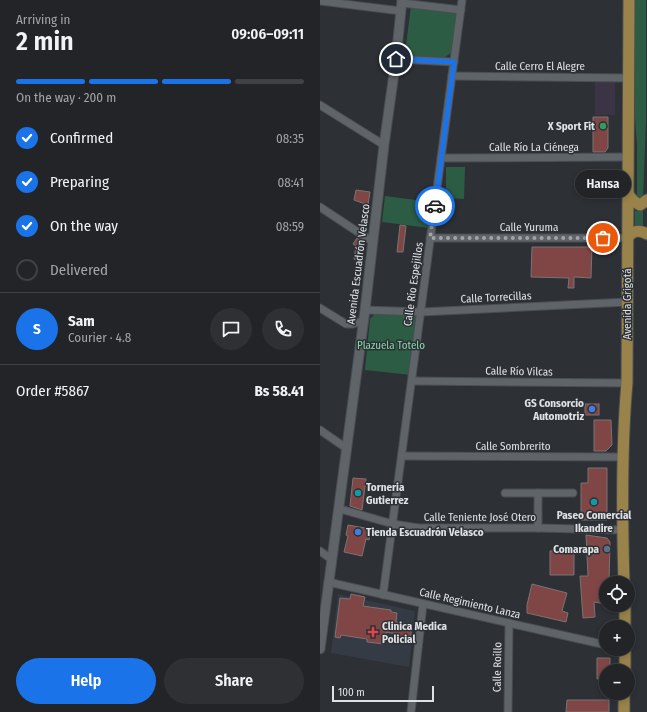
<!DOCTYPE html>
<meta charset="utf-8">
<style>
:root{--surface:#222428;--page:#2e3034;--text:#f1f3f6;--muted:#a2a4a8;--line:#3f4145;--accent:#1a73e8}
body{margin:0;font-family:"Fira Sans Condensed",sans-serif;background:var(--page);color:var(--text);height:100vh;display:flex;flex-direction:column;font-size:15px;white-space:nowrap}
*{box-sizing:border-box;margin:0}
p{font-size:13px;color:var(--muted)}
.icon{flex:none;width:22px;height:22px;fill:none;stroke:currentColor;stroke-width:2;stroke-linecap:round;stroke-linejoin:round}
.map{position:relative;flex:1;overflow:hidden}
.panel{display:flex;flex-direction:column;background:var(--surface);width:320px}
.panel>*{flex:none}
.tools{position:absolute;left:279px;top:576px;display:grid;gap:8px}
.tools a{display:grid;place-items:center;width:36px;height:36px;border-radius:50%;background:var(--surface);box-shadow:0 2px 6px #0003,0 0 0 1px var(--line);font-size:20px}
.scale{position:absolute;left:12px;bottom:10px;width:102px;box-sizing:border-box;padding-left:4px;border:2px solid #dfe2e5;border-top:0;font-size:11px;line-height:14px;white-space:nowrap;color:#dfe2e5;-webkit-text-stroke:3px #2d3035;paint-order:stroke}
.pin{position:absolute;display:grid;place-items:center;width:34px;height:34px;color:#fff;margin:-17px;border:2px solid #fff;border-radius:50%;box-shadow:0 1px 4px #0007}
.courier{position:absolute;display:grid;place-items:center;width:40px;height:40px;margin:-20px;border:3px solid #1a73e8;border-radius:50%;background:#fff;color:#222;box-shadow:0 1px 5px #0007}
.bubble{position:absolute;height:28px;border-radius:14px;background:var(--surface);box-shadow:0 2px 6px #0003,0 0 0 1px var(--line);font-size:13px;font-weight:600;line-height:28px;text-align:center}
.overview em{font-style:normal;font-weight:600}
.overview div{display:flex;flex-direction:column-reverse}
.overview{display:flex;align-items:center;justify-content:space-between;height:68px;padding:0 16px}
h1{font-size:26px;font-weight:600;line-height:30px}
.bar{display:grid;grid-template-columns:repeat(4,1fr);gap:6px 4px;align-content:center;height:48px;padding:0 16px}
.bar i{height:5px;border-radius:3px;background:var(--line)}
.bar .selected{background:var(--accent)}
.bar p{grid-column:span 4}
.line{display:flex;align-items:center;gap:10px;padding:0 16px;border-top:1px solid var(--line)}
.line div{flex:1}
.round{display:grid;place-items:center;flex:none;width:42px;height:42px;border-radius:21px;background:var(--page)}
ol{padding:0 16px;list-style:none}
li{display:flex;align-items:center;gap:12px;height:44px}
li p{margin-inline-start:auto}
li .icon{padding:4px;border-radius:50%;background:var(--accent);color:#fff;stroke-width:4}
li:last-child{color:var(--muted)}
li i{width:22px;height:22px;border:2px solid var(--line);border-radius:50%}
.action{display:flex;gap:8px;margin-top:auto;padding:8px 16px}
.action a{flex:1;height:46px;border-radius:24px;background:var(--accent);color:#fff;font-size:16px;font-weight:600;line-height:46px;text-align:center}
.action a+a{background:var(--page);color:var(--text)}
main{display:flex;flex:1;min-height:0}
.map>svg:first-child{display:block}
.built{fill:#343b44}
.industrial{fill:#3b3444}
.green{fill:#2c5c44}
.building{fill:#804646;stroke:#7b7372}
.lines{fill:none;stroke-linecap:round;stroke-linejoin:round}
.minor-casing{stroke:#4a4d51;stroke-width:9}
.tertiary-casing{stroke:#4a4d51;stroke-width:11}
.primary-casing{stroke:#4a4d51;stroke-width:13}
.minor{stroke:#5f6469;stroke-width:7}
.tertiary{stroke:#5f6469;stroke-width:9}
.primary{stroke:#99834a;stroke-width:11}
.done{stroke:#a1a4a7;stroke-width:4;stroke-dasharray:0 7.2}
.route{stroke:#1a73e8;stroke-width:5}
.leisure-dot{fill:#2e9e5b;stroke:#2d3035;stroke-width:1.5}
.shop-dot{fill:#3f7fe0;stroke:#2d3035;stroke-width:1.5}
.culture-dot{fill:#0f9aa8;stroke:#2d3035;stroke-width:1.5}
.service-dot{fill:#5c6f8a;stroke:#2d3035;stroke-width:1.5}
.health-dot{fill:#e0444e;stroke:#2d3035;stroke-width:1.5}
.labels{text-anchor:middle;stroke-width:3;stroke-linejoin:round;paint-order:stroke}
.street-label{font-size:11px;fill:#dfe2e5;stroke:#2d3035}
.poi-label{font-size:11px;font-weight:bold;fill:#dfe2e5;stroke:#2d3035;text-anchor:end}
.park-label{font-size:11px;fill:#81daab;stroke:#2d3035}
</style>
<main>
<section class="panel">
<div class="overview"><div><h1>2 min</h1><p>Arriving in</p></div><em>09:06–09:11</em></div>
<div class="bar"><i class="selected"></i><i class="selected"></i><i class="selected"></i><i></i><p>On the way · 200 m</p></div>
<ol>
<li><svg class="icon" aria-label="check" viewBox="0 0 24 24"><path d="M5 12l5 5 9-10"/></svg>Confirmed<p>08:35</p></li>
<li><svg class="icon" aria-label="check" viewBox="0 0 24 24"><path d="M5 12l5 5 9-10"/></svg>Preparing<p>08:41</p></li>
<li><svg class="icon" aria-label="check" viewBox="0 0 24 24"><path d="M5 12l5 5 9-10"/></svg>On the way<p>08:59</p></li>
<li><i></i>Delivered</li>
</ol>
<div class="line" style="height:72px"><b class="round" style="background:var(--accent);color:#fff">S</b><div><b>Sam</b><p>Courier · 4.8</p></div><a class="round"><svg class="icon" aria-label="chat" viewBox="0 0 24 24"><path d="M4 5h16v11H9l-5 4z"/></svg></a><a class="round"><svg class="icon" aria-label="phone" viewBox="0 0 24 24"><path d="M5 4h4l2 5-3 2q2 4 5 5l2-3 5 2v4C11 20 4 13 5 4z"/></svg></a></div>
<div class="line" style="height:52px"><div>Order #5867</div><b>Bs 58.41</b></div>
<div class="action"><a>Help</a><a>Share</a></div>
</section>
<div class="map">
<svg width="327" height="712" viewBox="0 0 327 712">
<rect width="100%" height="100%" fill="#2d3035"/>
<polygon class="built" points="18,594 95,611 89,667 11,653"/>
<polygon class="industrial" points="295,81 295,115 275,115 275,82"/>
<g class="green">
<polygon points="315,0 326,0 326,121 323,199 317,201 317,146 315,118"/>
<path d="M 91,6 L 137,11 L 131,53 L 125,57 C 115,57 92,60 85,53 Z"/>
<polygon points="126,167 145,167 144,199 126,198"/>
<polygon points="65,196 112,202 109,228 62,222"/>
<rect x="315" y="211" width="8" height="14"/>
<polygon points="55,314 94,315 97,317 91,375 45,370 50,319"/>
</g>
<g class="building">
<polygon points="273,117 288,117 288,148 285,152 273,152"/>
<polygon points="36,190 50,192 48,205 34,200"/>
<polygon points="80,225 86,226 83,252 77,252"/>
<polygon points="37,238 42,241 43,244 40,262 34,259 36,246 33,244"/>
<polygon points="212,247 272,247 271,278 254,277 254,288 248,288 249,278 211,277"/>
<rect x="265" y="404" width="14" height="11"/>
<polygon points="274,420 291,420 292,445 286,451 274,451"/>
<polygon points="268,468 287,468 287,520 261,520 261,483 268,483"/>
<polygon points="33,478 46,479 42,510 30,506"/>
<polygon points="28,525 51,529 49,540 46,539 42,556 24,552 28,536 26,535"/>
<polygon points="266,535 287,538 290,542 289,583 286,583 286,604 274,602 275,617 263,618 260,576 268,576"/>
<polygon points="254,550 254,575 230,575 230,551"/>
<polygon points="212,584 247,593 242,611 248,613 246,622 207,613 207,605"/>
<polygon points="31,594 45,597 43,606 71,610 71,612 77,613 76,622 92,625 90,642 76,640 77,634 66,632 64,644 47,642 47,639 21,635 20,638 15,637 20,598 30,599"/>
<polygon points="277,658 290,658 290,671 286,671 286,678 277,679"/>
<polygon points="247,700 289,700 289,712 246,712"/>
</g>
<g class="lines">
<g class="minor-casing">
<g id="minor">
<polyline points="0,1 81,11"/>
<polyline points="82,3 141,10"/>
<polyline points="76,59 134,62"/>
<polyline points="132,76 308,78"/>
<polyline points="0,105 64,145"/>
<polyline points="121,158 307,157"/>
<polyline points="0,207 53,242"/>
<polyline points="110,238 307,238"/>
<polyline points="0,308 26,324 33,324 43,321"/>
<polyline points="45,310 101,312 307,302"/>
<polyline points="92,381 307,383"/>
<polyline points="0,430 26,448"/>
<polyline points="82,456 304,457"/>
<polyline points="185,493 253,493"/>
<polyline points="218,493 218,528"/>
<polyline points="20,509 73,524 99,528 218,528 303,530"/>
<polyline points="0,551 11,559"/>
<polyline points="8,582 286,645"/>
<polyline points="63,595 142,0"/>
<polyline points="91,712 103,604"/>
<polyline points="188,712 189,623"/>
</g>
</g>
<g class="tertiary-casing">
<polyline id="tertiary" points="0,649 45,310 64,145 76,59 82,0"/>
</g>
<g class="primary-casing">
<g id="primary">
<path d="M 307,192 C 310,198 313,202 320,205 L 327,200"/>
<path d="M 307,238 C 313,231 318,229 327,234"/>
<path d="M 304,583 C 302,517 301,449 307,383 L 309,0"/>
<polyline points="305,605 305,627"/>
<polyline points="305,671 305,649"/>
<polyline points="304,712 304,693"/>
</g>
</g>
<use href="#minor" class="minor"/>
<use href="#tertiary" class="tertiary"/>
<use href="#primary" class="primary"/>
</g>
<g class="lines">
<polyline class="done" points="115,206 110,238 283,238"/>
<polyline class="route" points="76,59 134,62 115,206"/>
</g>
<circle class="leisure-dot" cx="283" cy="126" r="4"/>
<g class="shop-dot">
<circle cx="272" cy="409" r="4"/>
<circle cx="38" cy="532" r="4"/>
</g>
<g class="culture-dot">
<circle cx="38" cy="493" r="4"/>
<circle cx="274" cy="502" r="4"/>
</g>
<circle class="service-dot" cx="287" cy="549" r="4"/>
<path class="health-dot" d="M51 626h4v4h4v4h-4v4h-4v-4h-4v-4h4z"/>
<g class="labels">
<g class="street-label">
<text x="220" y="70">Calle Cerro El Alegre</text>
<text x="214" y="151">Calle Río La Ciénega</text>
<text x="209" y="231">Calle Yuruma</text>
<text transform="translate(38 264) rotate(-83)" y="4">Avenida Escuadrón Velasco</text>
<text transform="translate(93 284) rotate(-82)" y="4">Calle Río Espejillos</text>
<text transform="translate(176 297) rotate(-3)" y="4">Calle Torrecillas</text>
<text transform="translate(307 304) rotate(-90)" y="4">Avenida Grigotá</text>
<text transform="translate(199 371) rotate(1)" y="4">Calle Río Vilcas</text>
<text x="193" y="450">Calle Sombrerito</text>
<text x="160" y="521">Calle Teniente José Otero</text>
<text transform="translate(150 603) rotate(13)" y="4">Calle Regimiento Lanza</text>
<text transform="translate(177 667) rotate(-89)" y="4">Calle Roillo</text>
</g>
<g class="poi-label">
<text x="275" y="130">X Sport Fit</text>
<text x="264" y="407">GS Consorcio<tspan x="264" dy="13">Automotriz</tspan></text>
<text x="46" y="491" text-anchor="start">Torneria<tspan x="46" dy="13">Gutierrez</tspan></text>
<text x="274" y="519" text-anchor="middle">Paseo Comercial<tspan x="274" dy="13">Ikandire</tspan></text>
<text x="46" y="536" text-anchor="start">Tienda Escuadrón Velasco</text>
<text x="279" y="553">Comarapa</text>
<text x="62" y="630" text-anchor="start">Clinica Medica<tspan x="62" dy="13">Policial</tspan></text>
</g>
<g class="park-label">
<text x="71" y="349">Plazuela Totelo</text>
</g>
</g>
</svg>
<div class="tools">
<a><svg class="icon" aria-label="locate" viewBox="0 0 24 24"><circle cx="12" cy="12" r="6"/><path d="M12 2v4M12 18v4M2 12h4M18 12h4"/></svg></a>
<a>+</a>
<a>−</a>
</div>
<div class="scale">100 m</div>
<div class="pin" style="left:283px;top:238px;background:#ea580c"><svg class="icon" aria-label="bag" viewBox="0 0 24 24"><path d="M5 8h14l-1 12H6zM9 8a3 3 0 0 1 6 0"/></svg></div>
<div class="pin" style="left:76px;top:59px;background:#1f2937"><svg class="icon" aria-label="home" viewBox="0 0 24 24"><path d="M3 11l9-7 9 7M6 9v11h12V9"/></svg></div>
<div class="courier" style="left:115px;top:206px"><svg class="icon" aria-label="car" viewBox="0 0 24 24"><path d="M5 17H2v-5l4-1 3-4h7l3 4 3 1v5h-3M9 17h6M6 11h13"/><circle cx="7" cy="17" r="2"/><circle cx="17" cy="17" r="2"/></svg></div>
<div class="bubble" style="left:255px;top:170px;width:56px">Hansa</div>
</div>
</main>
